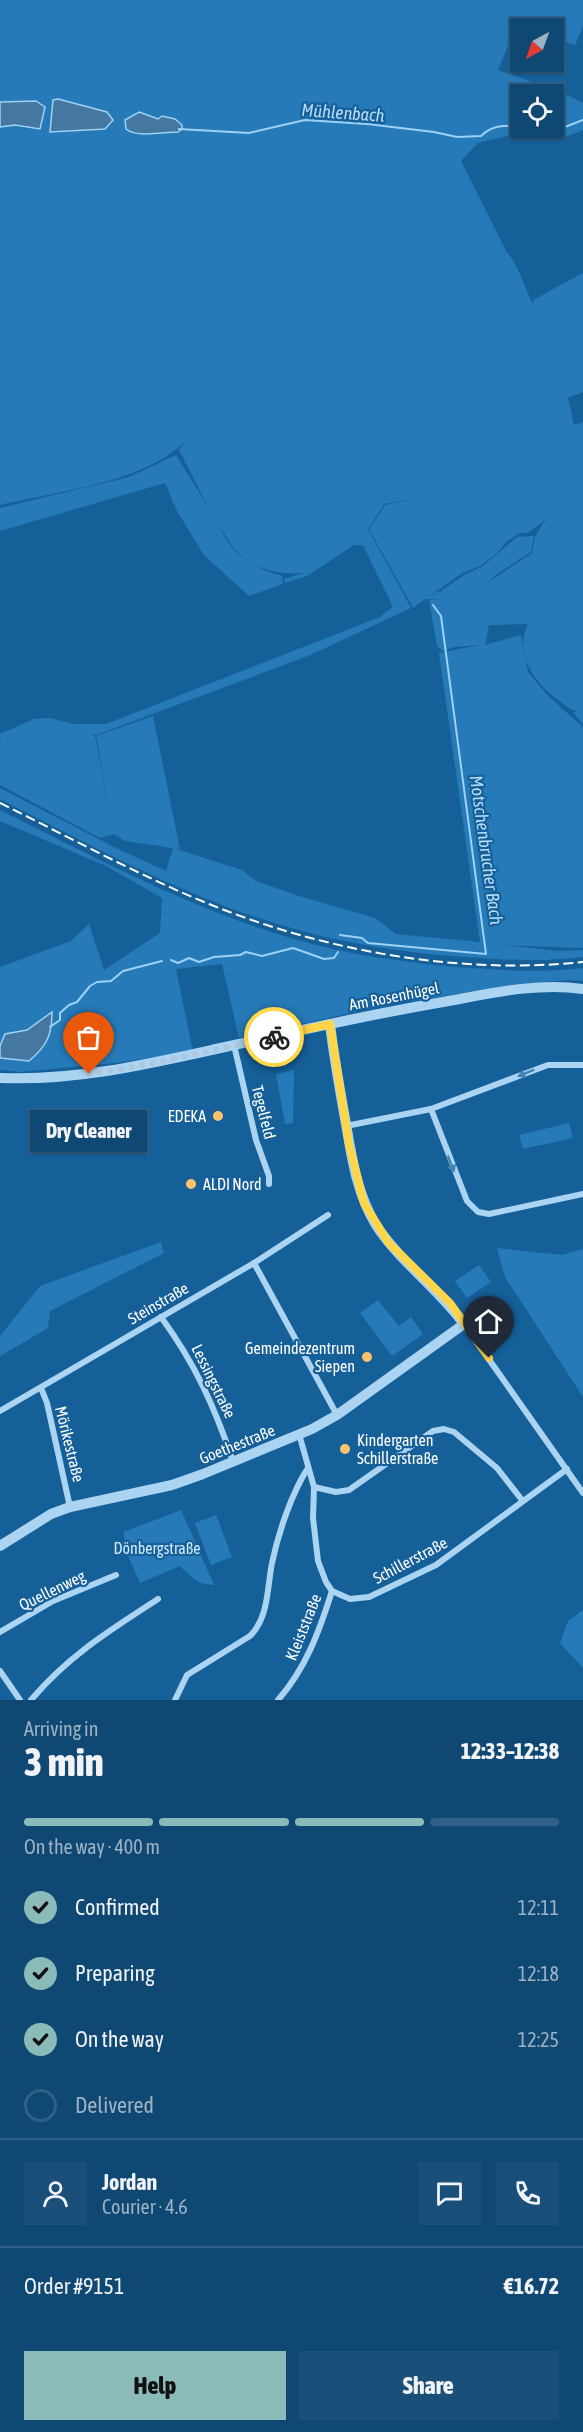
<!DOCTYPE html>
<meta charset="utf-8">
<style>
:root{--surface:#104874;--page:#194f79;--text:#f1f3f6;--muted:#9cb2c5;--line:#306086;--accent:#8bbbb9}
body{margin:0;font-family:"Asap Condensed",sans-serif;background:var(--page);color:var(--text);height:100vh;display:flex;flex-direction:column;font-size:22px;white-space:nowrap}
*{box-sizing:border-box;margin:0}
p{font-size:20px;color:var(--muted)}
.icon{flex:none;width:33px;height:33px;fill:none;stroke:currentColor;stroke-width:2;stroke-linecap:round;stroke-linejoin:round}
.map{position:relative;height:1700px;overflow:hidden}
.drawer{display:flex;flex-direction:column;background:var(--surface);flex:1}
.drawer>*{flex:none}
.needle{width:39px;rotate:221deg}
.tools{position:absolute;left:510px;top:18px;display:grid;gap:12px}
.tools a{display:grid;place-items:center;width:54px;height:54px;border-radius:0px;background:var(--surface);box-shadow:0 2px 4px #0004,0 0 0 2px var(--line);font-size:30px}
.pin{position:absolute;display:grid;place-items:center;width:51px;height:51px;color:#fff;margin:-62px -26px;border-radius:50% 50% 50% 0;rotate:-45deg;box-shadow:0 0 6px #0007}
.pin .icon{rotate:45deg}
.courier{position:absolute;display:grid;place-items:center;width:60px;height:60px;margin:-30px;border:4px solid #ffd54a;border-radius:50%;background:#fff;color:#222;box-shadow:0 2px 8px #0007}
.bubble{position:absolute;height:42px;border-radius:0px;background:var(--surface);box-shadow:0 2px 4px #0004,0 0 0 2px var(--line);font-size:20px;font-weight:800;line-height:42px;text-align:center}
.overview em{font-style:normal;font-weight:800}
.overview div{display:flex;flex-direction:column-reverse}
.overview{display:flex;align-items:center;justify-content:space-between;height:102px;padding:0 24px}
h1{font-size:39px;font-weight:800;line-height:45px}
.bar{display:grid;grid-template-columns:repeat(4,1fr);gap:9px 6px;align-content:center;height:72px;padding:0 24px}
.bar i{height:8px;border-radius:4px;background:var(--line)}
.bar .current{background:var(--accent)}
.bar p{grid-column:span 4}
.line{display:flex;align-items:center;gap:15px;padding:0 24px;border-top:2px solid var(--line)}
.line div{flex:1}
.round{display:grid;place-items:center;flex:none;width:63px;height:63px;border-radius:0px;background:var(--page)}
ol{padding:0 24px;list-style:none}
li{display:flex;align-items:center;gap:18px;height:66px}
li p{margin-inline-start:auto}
li .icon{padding:6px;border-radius:50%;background:var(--accent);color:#111;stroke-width:4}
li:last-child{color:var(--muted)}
li i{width:33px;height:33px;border:3px solid var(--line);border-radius:50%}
.cta{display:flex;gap:12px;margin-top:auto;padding:12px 24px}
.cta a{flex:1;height:69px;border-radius:0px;background:var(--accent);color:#111;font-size:24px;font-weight:800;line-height:69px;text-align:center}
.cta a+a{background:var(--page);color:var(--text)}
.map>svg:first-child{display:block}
.green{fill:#257ab7;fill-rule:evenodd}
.water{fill:#4478a1;stroke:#9dd1f5;stroke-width:1.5}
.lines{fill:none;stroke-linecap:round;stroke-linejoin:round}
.stream{stroke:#9dd1f5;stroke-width:2}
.minor{stroke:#abd4f2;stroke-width:6}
.tertiary{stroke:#abd4f2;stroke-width:10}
.rail{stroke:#fff;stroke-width:2;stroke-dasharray:10 4.5;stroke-linecap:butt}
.oneway{fill:#4383b4}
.done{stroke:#adc7dc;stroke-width:6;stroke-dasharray:0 10.8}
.route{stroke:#ffd54a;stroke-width:8}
.poi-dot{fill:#ffc26c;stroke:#16609a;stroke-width:2}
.labels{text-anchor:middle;stroke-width:4.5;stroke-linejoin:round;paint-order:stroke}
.street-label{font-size:16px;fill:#fff;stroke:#16609a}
.poi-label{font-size:16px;fill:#fff;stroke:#16609a;text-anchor:end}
.park-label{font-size:16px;fill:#d2ebfc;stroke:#16609a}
.water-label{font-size:18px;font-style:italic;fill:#b7ddf9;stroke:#16609a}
</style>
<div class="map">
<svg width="583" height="1700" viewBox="0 0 583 1700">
<rect width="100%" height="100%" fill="#16609a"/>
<g class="green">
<path d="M 0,0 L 583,0 L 583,26 L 575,45 L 554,38 L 554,28 L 520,28 L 520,33 L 512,36 L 498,70 L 561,92 L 583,103 L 583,130 L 568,136 L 523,132 L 478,143 L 461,161 L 507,253 C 515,258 528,294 533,305 L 533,300 L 583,273 L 583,392 L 568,398 L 574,425 L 583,422 L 583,724 L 573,712 L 577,711 C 569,710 563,703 557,699 C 533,681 514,653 528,624 L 489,625 L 485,645 L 521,635 L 528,672 L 548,696 L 583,727 L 583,948 L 503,945 L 559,951 L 583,950 L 583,957 C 544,962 504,960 465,957 C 408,953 351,945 295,929 C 191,901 95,847 0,799 L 0,788 L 116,848 L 166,871 L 173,848 L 242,870 L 256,881 L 299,896 L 375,918 L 396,934 L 480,942 L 439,653 L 480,645 L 454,647 L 443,651 L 437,646 L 429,600 L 444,600 L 425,599 L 413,608 L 369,529 L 385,505 L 414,499 L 384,504 L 368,529 L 411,608 L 308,656 L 96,735 L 90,734 L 95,736 L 109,808 L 96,736 L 153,716 L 180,849 L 125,841 L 114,834 L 100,838 L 0,785 L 0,741 L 3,739 L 0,740 L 0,734 L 34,719 L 50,718 L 73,724 L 106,724 L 380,617 L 393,607 L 363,545 L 354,545 L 307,576 L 285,583 L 284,579 L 304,573 C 277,575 252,570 234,548 C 229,542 225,534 220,528 C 233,556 254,568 282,576 L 283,584 L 249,596 L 204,555 L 177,511 L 165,483 L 0,531 L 0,508 L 129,477 L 176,455 L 208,507 L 179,450 L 186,440 C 148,482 55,492 0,505 ZM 520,94 L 554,94 L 554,128 L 520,128 ZM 545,520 L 535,537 L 532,553 L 487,583 L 497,574 L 531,552 L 534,536 L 517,537 L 483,566 L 466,574 L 441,591 L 445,594 L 439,591 L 428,597 L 464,572 L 480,566 L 496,554 L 507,541 L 520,533 L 528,533 Z"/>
<path d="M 0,810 C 94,857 189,908 291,938 C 344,954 401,962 456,967 C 498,970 541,973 583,968 L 583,981 L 571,980 L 517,984 L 382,1006 L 239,1038 L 222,964 L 176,969 L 193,1052 L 114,1063 L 20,1072 L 0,1070 L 0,967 L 71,941 L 89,924 L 104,970 L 160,933 L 162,898 L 106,866 L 0,821 Z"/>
<polygon points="294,1070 293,1123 285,1124 276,1074"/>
<polygon points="569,1123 573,1138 523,1149 519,1135"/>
<polygon points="161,1242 164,1253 50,1311 48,1328 0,1356 0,1336 40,1286"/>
<polygon points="497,1248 562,1255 583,1249 583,1397 505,1277"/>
<polygon points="479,1265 491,1282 467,1298 455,1281"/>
<polygon points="378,1300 399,1326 411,1317 423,1334 392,1356 360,1313"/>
<path d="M 181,1510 L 214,1585 C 198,1585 191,1577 180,1566 L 140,1583 L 125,1549 L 124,1532 Z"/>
<polygon points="216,1515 232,1557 211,1565 195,1523"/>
<polygon points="583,1610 583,1668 560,1643 568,1621"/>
</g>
<g class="water">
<polygon points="58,99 107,112 113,120 105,129 50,132 53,100"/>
<polygon points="36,101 45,107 40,129 15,125 0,127 0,102"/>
<path d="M 139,112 L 158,119 L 162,116 L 175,119 L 182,125 L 182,129 L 178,132 C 164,132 136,138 126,129 L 125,120 Z"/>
<path d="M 52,1012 C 52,1035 47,1046 29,1061 L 0,1058 L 0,1046 L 5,1034 L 27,1030 Z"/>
</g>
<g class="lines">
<g class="stream">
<polyline points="541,128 560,129 583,120"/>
<path d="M 179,129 L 249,133 L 305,120 L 367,124 L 434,132 L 457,137 L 481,136 C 492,125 505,125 520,126"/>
<polyline points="340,935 362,938 368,943 486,954 441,616 433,605"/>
<polyline points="171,960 178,963 189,958 199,962 214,957 240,955 246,952 262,956 293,948 324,959 334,958 338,952"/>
<polyline points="50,1027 60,1020 60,1013 69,1005 77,1002 90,986 97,982 111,981 123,971 162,961"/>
</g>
<g class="minor">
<polyline points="234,1045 256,1140 269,1176 269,1184"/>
<polyline points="431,1109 467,1201 478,1212 489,1214 583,1194"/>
<polyline points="346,1126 431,1109 548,1065 583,1065"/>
<polyline points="254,1263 337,1415"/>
<path d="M 161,1317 C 196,1365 214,1406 233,1461"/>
<polyline points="464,1324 583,1493"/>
<polyline points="41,1388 47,1403 70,1507"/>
<polyline points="0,1411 254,1263 328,1215"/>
<polyline points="299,1434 314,1487 313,1518 318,1561 326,1582 332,1591 350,1599 369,1597 436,1565 567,1469"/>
<polyline points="314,1487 336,1492 349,1490 433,1431 444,1429 454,1432 497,1468 522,1500"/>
<polyline points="0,1632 53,1601 116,1575"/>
<polyline points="0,1671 20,1700"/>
<path d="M 31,1700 C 68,1656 110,1630 158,1599"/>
<path d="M 175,1700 L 187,1675 L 250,1636 C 269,1617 267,1588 272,1563 C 278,1534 292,1492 308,1468"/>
<path d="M 278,1700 C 306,1668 319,1632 332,1591"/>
</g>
<g class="tertiary">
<path d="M 0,1078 C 74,1081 144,1065 216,1049 C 291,1032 367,1015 443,1002 C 488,994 537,982 583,989"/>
<path d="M 0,1546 L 51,1514 L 70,1507 L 172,1485 L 203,1474 L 312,1429 L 337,1415 L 464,1324 C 438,1288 400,1262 376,1225 C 357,1194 352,1159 346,1124 C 340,1091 334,1058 330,1024"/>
</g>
<path class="rail" d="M 0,803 C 69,837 138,875 209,904 C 325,951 458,975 583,962"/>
</g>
<defs><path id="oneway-solid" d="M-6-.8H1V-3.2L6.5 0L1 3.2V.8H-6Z" transform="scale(1.5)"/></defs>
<g class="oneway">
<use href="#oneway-solid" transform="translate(526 1073) rotate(158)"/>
<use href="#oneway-solid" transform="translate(451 1164) rotate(69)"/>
</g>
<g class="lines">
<polyline class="done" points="89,1074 139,1066 274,1037"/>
<polyline class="route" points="274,1037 330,1024 349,1144 364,1203 388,1242 450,1303 489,1358"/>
</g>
<g class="poi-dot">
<circle cx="218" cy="1116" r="6"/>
<circle cx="191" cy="1184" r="6"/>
<circle cx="367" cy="1357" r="6"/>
<circle cx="345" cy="1449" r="6"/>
</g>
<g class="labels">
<g class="street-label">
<text transform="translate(394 996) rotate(-11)" y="6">Am Rosenhügel</text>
<text transform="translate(264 1112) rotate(76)" y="6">Tegelfeld</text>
<text transform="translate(158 1303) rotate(-30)" y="6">Steinstraße</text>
<text transform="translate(214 1381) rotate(64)" y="6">Lessingstraße</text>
<text transform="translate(70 1444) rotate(76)" y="6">Mörikestraße</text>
<text transform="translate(237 1444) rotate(-22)" y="6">Goethestraße</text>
<text transform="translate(410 1560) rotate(-28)" y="6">Schillerstraße</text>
<text transform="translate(52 1590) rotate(-26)" y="6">Quellenweg</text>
<text transform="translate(303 1627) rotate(-68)" y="6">Kleiststraße</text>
</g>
<g class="poi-label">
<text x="206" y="1122">EDEKA</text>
<text x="203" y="1190" text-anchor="start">ALDI Nord</text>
<text x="355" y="1354">Gemeindezentrum<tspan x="355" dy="18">Siepen</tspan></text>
<text x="357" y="1446" text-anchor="start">Kindergarten<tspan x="357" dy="18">Schillerstraße</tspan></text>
</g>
<g class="park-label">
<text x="157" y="1554">Dönbergstraße</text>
</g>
<g class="water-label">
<text transform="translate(343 113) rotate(4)" y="6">Mühlenbach</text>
<text transform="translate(486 850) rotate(82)" y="6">Motschenbrucher Bach</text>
</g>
</g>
</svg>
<div class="tools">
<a><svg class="needle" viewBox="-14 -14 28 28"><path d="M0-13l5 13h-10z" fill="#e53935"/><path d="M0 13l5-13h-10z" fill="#9cb2c5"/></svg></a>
<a><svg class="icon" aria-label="locate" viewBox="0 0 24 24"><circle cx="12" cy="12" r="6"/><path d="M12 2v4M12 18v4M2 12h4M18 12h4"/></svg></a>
</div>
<div class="pin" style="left:89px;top:1074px;background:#ea580c"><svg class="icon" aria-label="bag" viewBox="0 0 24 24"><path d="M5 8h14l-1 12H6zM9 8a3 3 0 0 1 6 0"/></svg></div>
<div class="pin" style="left:489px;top:1358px;background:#1f2937"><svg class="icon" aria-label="home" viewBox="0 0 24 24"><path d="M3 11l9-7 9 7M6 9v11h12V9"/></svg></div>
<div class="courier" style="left:274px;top:1037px"><svg class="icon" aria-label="bike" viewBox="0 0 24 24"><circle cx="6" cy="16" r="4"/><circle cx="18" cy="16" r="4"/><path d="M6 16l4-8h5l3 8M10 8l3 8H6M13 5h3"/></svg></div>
<div class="bubble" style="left:30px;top:1110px;width:117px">Dry Cleaner</div>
</div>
<section class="drawer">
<div class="overview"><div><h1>3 min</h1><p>Arriving in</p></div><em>12:33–12:38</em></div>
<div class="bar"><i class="current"></i><i class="current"></i><i class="current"></i><i></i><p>On the way · 400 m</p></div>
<ol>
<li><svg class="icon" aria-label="check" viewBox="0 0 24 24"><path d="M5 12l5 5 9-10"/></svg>Confirmed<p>12:11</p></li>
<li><svg class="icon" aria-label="check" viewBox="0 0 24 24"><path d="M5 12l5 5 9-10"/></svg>Preparing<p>12:18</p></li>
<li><svg class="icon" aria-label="check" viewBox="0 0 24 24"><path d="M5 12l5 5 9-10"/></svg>On the way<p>12:25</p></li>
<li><i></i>Delivered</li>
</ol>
<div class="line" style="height:108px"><a class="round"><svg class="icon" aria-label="person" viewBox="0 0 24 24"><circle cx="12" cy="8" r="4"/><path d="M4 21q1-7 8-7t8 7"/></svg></a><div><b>Jordan</b><p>Courier · 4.6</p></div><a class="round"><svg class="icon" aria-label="chat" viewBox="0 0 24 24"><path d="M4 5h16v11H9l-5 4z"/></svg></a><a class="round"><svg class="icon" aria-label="phone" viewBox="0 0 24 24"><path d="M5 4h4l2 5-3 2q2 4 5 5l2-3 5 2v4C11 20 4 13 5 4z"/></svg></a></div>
<div class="line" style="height:78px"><div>Order #9151</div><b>€16.72</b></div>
<div class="cta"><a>Help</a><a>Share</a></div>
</section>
